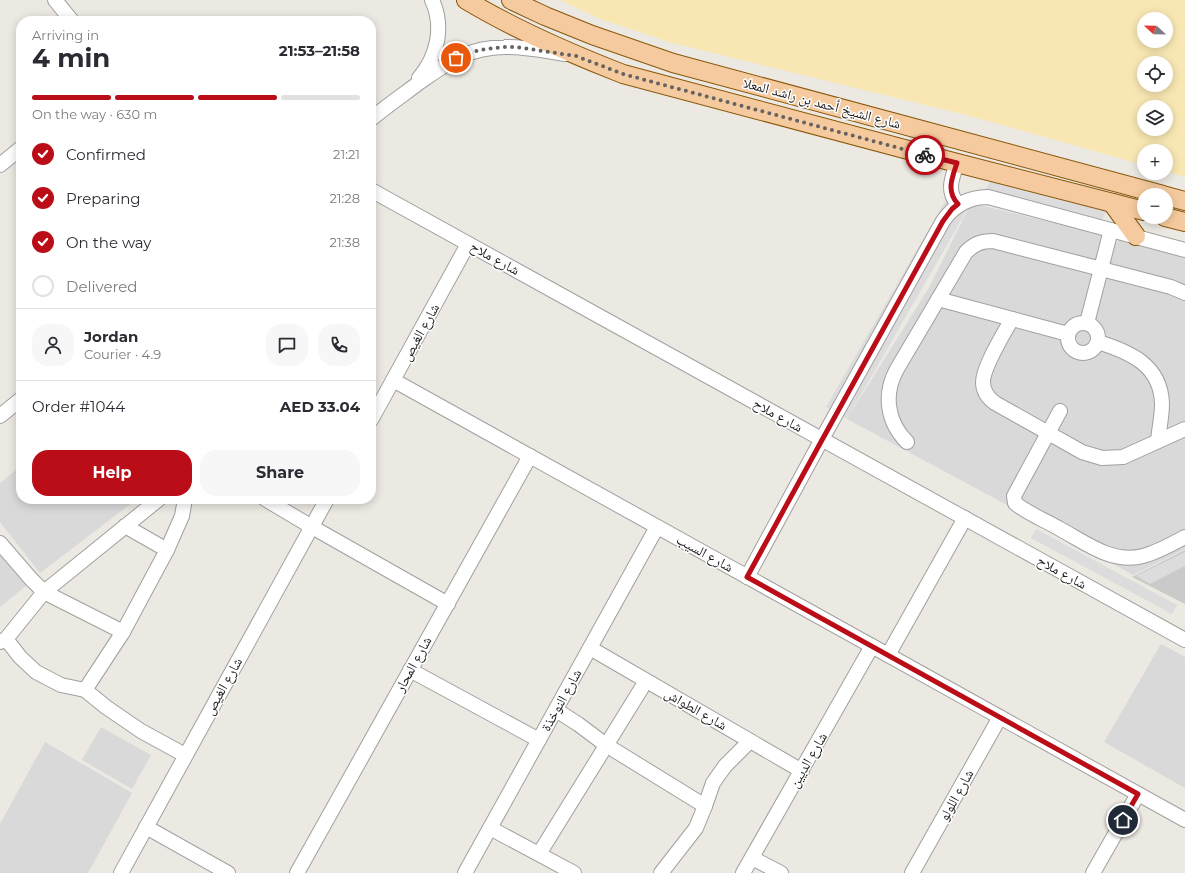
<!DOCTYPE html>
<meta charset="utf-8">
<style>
:root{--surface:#fff;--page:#f7f7f7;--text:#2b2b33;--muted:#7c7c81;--line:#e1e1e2;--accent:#ba0d18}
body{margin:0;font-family:Montserrat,"Noto Naskh Arabic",sans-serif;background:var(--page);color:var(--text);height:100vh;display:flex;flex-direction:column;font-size:15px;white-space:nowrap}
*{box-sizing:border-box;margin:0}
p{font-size:13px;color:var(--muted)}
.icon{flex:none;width:22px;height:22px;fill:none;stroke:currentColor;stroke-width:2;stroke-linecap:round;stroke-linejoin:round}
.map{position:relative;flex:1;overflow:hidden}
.side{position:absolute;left:16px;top:16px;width:360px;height:488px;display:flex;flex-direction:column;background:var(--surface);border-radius:16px;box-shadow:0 2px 10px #0003}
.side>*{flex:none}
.needle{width:26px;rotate:292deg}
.tools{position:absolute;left:1137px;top:12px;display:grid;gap:8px}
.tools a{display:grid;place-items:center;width:36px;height:36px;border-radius:50%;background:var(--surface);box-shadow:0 2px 10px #0003;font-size:20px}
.pin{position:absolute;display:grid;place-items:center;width:34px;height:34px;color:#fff;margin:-17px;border:2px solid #fff;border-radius:50%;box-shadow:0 1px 4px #0007}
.courier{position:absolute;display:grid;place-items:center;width:40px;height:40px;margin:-20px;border:3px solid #ba0d18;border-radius:50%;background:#fff;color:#222;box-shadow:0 1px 5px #0007}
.overview em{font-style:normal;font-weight:700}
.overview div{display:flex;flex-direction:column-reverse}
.overview{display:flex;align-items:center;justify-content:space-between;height:68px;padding:0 16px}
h1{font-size:26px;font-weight:700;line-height:30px}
.bar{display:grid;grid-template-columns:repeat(4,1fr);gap:6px 4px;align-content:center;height:48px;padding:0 16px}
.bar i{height:5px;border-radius:3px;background:var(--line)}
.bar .on{background:var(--accent)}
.bar p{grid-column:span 4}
.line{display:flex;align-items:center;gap:10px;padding:0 16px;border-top:1px solid var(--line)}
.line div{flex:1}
.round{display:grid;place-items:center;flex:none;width:42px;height:42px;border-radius:16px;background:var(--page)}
ol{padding:0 16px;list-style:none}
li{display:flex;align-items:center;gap:12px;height:44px}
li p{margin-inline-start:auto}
li .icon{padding:4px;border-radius:50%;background:var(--accent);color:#fff;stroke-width:4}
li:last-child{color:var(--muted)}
li i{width:22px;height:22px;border:2px solid var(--line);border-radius:50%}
.action{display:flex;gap:8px;margin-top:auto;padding:8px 16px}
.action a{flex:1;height:46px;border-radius:16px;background:var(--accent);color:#fff;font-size:16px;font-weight:700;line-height:46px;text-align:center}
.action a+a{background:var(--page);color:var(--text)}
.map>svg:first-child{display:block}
.residential{fill:#dad9d9}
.religious{fill:#cacaca}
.sand{fill:#f9e7b3;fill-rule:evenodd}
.parking{fill:#dcdcdc}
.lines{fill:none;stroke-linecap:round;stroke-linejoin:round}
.minor-casing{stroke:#a0a0a0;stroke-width:16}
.major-casing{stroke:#89570a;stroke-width:20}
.minor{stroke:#fff;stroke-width:14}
.major{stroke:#f5ca9e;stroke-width:18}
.done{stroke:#656361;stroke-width:4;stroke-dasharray:0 7.2}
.route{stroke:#ba0d18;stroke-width:5}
.labels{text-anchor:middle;stroke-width:3;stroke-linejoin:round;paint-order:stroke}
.street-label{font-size:14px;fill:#1c1c1c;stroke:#fff}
</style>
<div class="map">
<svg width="1185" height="873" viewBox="0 0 1185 873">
<rect width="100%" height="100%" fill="#ece8e2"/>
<g class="residential">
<polygon points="971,203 1108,236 1109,242 1115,244 1119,240 1185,258 1185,549 1133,575 1007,505 847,419 930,286"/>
<polygon points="21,466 21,499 137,499 40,573 0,522 0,483"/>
<polygon points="0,550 27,585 0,607"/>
<polygon points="1161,644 1185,657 1185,788 1104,742"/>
<polygon points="101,727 151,755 132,789 82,760"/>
<polygon points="45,742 132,793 88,873 0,873 0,824"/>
</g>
<polygon class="religious" points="1185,550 1185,604 1132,577"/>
<path class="sand" d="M 560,0 L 1185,0 L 1185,177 L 1166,171 L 1166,151 L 1144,151 L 1144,165 L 966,115 L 672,43 L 600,19 ZM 1144,19 L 1166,19 L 1166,41 L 1144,41 ZM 1144,63 L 1166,63 L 1166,85 L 1144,85 ZM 1144,107 L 1166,107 L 1166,129 L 1144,129 Z"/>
<g class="parking">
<polygon points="992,178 1109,209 1094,230 980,199"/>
<polygon points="947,198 971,203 847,419 826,407"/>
<polygon points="1036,529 1177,605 1172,614 1031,538"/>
<polygon points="1185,552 1185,566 1150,584 1136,576"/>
</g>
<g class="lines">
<g class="minor-casing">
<g id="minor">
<polyline points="55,0 72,21"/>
<path d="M 419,78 C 438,56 444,26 432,0"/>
<path d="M 371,119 C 387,106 404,94 420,82 C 449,62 467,48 504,47 C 524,46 545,51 565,54"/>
<path d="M 957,163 C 952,178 946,192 958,204"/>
<polyline points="0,165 21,148"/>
<polyline points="371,190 1185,640"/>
<polyline points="938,299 1068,334"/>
<path d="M 1012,319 C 1004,333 983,367 983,382 C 983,391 988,398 995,403 L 1082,452 L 1102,458 L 1123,457 L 1185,429"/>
<circle cx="1083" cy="338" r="15"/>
<polyline points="1087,323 1111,230"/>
<path d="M 1098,342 C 1130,352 1161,365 1162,404 C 1162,416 1159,429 1158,441"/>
<polyline points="393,380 1185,820"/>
<path d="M 1060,411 L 1014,496 L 1015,503 C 1026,513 1047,521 1060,529 C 1086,543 1112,564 1143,556 C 1158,552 1172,544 1185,537"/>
<polyline points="0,416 21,399"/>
<polyline points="371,420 468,244"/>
<path d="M 907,442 C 887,422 883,394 897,369 L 966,252 C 974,244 981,241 993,241 L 1171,287 L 1185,293"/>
<polyline points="265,499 312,527 448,604"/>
<polyline points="125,526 167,550"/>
<polyline points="0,543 31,579 44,592 123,632"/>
<path d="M 747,577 L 822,439 L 943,221 C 954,205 968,197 988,197 L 1185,250"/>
<polyline points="6,639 20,657 36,672 61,685 85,690 106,707 141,731 185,755"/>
<polyline points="0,642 6,639 44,592 159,499"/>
<polyline points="590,648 802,771"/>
<polyline points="888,655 965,518"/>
<polyline points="410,670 539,740"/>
<polyline points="85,690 123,632 167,550 182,516 185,499"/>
<polyline points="556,710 578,724 606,745 705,806"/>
<polyline points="146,827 228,873"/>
<polyline points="490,828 574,873"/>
<polyline points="539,854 646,681"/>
<polyline points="752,858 781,873"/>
<polyline points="121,873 327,499"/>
<polyline points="297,873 530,456"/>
<polyline points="465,873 657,527"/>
<polyline points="661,873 696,828 705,806 713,783 725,766 750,741"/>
<polyline points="743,873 872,646"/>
<polyline points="912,873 1000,717"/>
<polyline points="1093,873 1138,794"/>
</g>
</g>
<g class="major-casing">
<g id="major">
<path d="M 466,0 C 516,30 569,53 623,74 L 957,163 L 1144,211"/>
<polyline points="511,0 545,16 592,35 673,63 1163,195"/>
<polyline points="1166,196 1185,201"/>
<polyline points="1112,203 1136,236"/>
<polyline points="1165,217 1185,222"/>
</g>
</g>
<use href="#minor" class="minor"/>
<use href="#major" class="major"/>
</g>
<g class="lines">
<polyline class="done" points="456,58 479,50 504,47 516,47 576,56 623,74 925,155"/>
<path class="route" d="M 925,155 L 957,163 C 952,178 946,191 958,204 L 952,209 L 943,221 L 822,440 L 747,577 L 1138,794 L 1123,820"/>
</g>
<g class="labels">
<g class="street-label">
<text transform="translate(822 103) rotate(15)" y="5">شارع الشيخ أحمد بن راشد المعلا</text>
<text transform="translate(495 258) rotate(29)" y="5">شارع ملاح</text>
<text transform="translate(420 332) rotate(-61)" y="5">شارع الغيص</text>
<text transform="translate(778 415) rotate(29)" y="5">شارع ملاح</text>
<text transform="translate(705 553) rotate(29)" y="5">شارع السيب</text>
<text transform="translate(1062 572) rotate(29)" y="5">شارع ملاح</text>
<text transform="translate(413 664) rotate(-61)" y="5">شارع المحار</text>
<text transform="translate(223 686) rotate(-61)" y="5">شارع الغيص</text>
<text transform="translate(561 700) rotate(-61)" y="5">شارع النوخذة</text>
<text transform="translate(696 709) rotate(30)" y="5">شارع الطواش</text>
<text transform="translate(808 760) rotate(-60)" y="5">شارع الديين</text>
<text transform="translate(956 795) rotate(-61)" y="5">شارع اللولو</text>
</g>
</g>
</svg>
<div class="tools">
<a><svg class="needle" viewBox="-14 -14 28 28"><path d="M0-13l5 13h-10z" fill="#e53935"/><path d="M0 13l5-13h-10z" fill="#7c7c81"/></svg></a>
<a><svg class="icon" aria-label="locate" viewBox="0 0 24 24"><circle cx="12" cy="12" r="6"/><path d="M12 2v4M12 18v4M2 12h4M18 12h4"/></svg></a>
<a><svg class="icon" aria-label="layers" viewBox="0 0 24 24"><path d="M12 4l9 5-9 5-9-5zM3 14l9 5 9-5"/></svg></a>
<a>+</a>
<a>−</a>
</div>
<div class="pin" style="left:456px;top:58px;background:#ea580c"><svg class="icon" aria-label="bag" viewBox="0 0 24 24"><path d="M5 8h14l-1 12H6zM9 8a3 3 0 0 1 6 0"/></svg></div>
<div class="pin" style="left:1123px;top:820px;background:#1f2937"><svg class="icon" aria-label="home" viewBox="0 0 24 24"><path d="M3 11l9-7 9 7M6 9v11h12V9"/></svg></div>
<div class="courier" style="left:925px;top:155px"><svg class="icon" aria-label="bike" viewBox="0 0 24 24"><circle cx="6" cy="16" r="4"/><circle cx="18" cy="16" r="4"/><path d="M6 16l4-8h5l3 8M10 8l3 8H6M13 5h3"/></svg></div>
<section class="side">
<div class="overview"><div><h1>4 min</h1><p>Arriving in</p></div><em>21:53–21:58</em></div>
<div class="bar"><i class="on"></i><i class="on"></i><i class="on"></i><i></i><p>On the way · 630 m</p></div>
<ol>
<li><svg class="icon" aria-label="check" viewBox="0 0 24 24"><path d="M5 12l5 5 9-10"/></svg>Confirmed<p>21:21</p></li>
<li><svg class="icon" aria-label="check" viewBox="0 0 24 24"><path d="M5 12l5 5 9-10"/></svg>Preparing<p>21:28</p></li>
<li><svg class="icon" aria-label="check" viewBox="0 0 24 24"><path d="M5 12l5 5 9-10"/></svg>On the way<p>21:38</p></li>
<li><i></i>Delivered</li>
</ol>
<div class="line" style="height:72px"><a class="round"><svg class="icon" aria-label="person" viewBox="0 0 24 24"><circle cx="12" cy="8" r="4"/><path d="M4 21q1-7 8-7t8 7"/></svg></a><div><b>Jordan</b><p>Courier · 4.9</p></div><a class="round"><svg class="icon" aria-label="chat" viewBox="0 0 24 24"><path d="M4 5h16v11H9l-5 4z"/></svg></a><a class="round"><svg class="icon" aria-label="phone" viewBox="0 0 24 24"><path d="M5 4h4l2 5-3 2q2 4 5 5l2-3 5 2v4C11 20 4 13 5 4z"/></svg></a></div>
<div class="line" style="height:52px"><div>Order #1044</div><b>AED 33.04</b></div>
<div class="action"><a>Help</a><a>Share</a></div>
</section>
</div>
